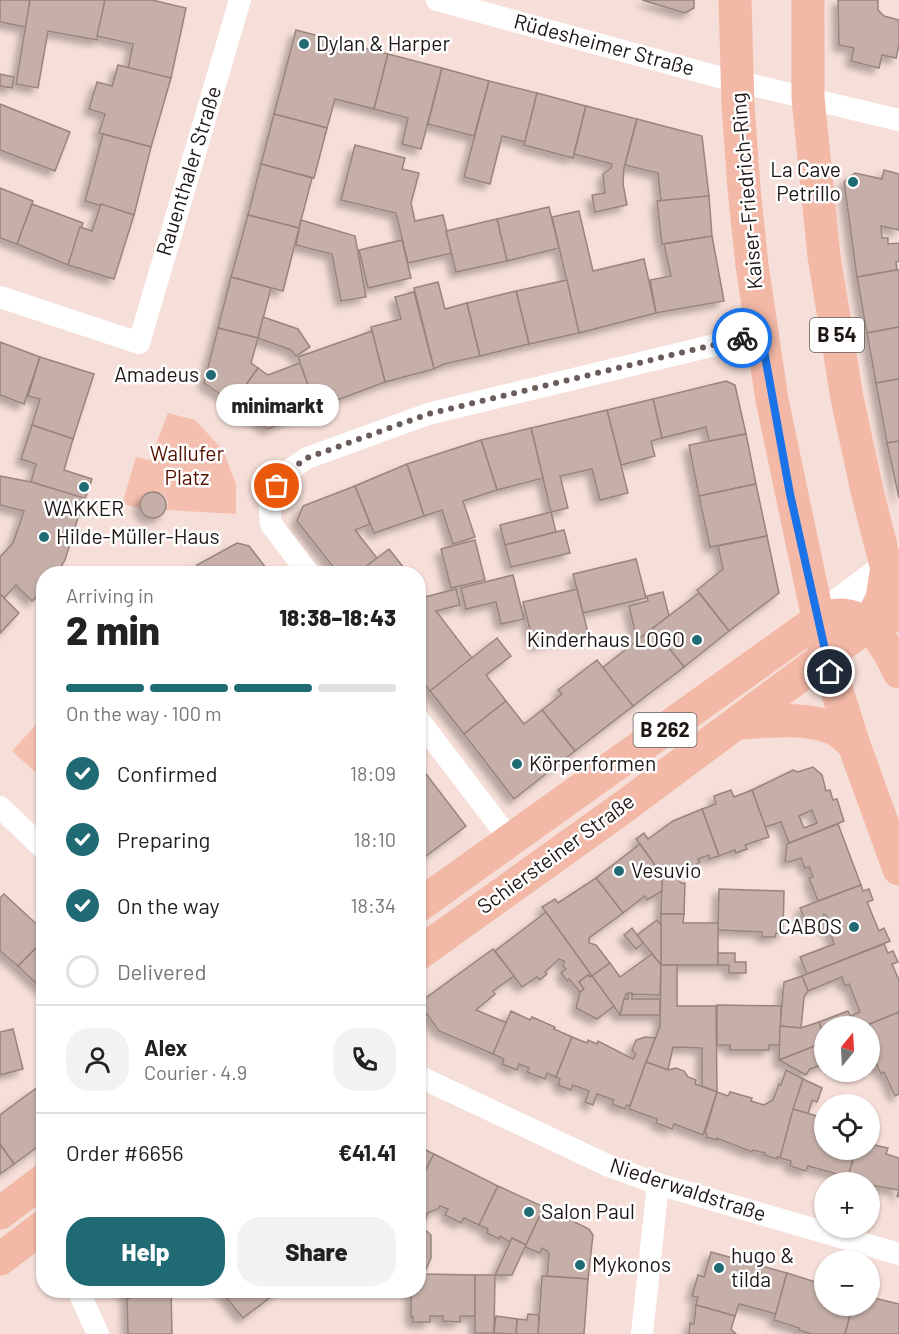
<!DOCTYPE html>
<meta charset="utf-8">
<style>
:root{--surface:#fff;--page:#f2f2f2;--text:#222;--muted:#767676;--line:#e0e0e0;--accent:#206a74}
body{margin:0;font-family:Barlow,sans-serif;background:var(--page);color:var(--text);height:100vh;display:flex;flex-direction:column;font-size:22px;white-space:nowrap}
*{box-sizing:border-box;margin:0}
p{font-size:20px;color:var(--muted)}
.icon{flex:none;width:33px;height:33px;fill:none;stroke:currentColor;stroke-width:2;stroke-linecap:round;stroke-linejoin:round}
.map{position:relative;flex:1;overflow:hidden}
.panel{position:absolute;left:36px;top:566px;width:390px;height:732px;display:flex;flex-direction:column;background:var(--surface);border-radius:24px;box-shadow:0 2px 4px #0004}
.panel>*{flex:none}
.needle{width:39px;rotate:18deg}
.buttons{position:absolute;left:814px;top:1016px;display:grid;gap:12px}
.buttons a{display:grid;place-items:center;width:66px;height:66px;border-radius:50%;background:var(--surface);box-shadow:0 2px 4px #0004;font-size:30px}
.pin{position:absolute;display:grid;place-items:center;width:51px;height:51px;color:#fff;margin:-26px;border:3px solid #fff;border-radius:50%;box-shadow:0 2px 6px #0007}
.courier{position:absolute;display:grid;place-items:center;width:60px;height:60px;margin:-30px;border:4px solid #1a73e8;border-radius:50%;background:#fff;color:#222;box-shadow:0 2px 8px #0007}
.bubble{position:absolute;height:42px;border-radius:21px;background:var(--surface);box-shadow:0 2px 4px #0004;font-size:20px;font-weight:800;line-height:42px;text-align:center}
.head em{font-style:normal;font-weight:800}
.head div{display:flex;flex-direction:column-reverse}
.head{display:flex;align-items:center;justify-content:space-between;height:102px;padding:0 30px}
h1{font-size:39px;font-weight:800;line-height:45px}
.bar{display:grid;grid-template-columns:repeat(4,1fr);gap:9px 6px;align-content:center;height:72px;padding:0 30px}
.bar i{height:8px;border-radius:4px;background:var(--line)}
.bar .active{background:var(--accent)}
.bar p{grid-column:span 4}
.line{display:flex;align-items:center;gap:15px;padding:0 30px;border-top:2px solid var(--line)}
.line div{flex:1}
.round{display:grid;place-items:center;flex:none;width:63px;height:63px;border-radius:24px;background:var(--page)}
ol{padding:0 30px;list-style:none}
li{display:flex;align-items:center;gap:18px;height:66px}
li p{margin-inline-start:auto}
li .icon{padding:6px;border-radius:50%;background:var(--accent);color:#fff;stroke-width:4}
li:last-child{color:var(--muted)}
li i{width:33px;height:33px;border:3px solid var(--line);border-radius:50%}
.primary-button{display:flex;gap:12px;margin-top:auto;padding:12px 30px}
.primary-button a{flex:1;height:69px;border-radius:24px;background:var(--accent);color:#fff;font-size:24px;font-weight:800;line-height:69px;text-align:center}
.primary-button a+a{background:var(--page);color:var(--text)}
.map>svg:first-child{display:block}
.green{fill:#f4bfaf}
.building{fill:#c5afa8;stroke:#99847e;stroke-width:1.5;fill-rule:evenodd;filter:url(#shadow)}
.lines{fill:none;stroke-linecap:round;stroke-linejoin:round}
.street{stroke:#fff;stroke-width:22}
.secondary{stroke:#fff;stroke-width:32}
.primary{stroke:#f3b8a6;stroke-width:33}
.done{stroke:#6a5d59;stroke-width:6;stroke-dasharray:0 10.8}
.route{stroke:#1a73e8;stroke-width:8}
.poi-dot{fill:#206a74;stroke:#fff;stroke-width:2}
.labels{text-anchor:middle;stroke-width:5;stroke-linejoin:round;paint-order:stroke}
.shield{fill:#fff;stroke:#625d5a;stroke-width:1.5}
.shield-label{font-size:20px;font-weight:bold;fill:#1e1714}
.poi-label{font-size:21px;fill:#1e1714;stroke:#fff;text-anchor:start}
.street-label{font-size:21px;fill:#1e1714;stroke:#fff}
.park-label{font-size:21px;fill:#551000;stroke:#fff}
</style>
<div class="map">
<svg width="899" height="1334" viewBox="0 0 899 1334">
<defs>
<filter id="shadow"><feDropShadow dx="-5.5" dy="5.5" stdDeviation="3" flood-color="#0004"/></filter>
</defs>
<rect width="100%" height="100%" fill="#f6dfd8"/>
<g class="green">
<polygon points="168,413 195,420 223,450 236,484 236,514 166,510 168,502 164,495 151,491 142,496 139,508 122,504 136,457 150,460"/>
<polygon points="43,717 43,779 12,751"/>
</g>
<g class="building">
<polygon points="0,0 30,0 26,27 0,22"/>
<polygon points="30,0 105,0 97,40 48,31 38,88 16,84"/>
<polygon points="105,0 152,0 186,8 171,78 128,69 133,44 97,36"/>
<polygon points="642,0 694,0 694,8 685,13"/>
<polygon points="838,0 878,0 878,10 884,16 899,20 899,45 896,58 882,55 879,68 851,61 854,48 839,45"/>
<polygon points="296,30 388,54 374,109 335,99 327,128 274,114"/>
<polygon points="388,54 442,68 421,149 402,144 408,118 374,109"/>
<polygon points="118,65 171,78 151,147 99,133 105,114 89,109 97,82 112,86"/>
<polygon points="442,68 489,81 474,136 428,124"/>
<polygon points="0,74 14,77 12,88 0,86"/>
<polygon points="489,81 537,93 525,142 502,136 490,184 464,177"/>
<polygon points="537,93 586,106 573,158 524,145"/>
<polygon points="0,104 70,132 55,171 0,150"/>
<polygon points="586,106 637,119 624,168 623,184 627,205 595,212 592,195 605,193 603,174 611,168 612,164 574,154"/>
<polygon points="274,114 327,128 314,178 261,164"/>
<polygon points="637,119 702,136 709,196 661,201 658,173 625,165"/>
<polygon points="103,134 151,147 134,215 85,201"/>
<polygon points="355,145 405,158 402,169 419,173 411,203 415,221 443,215 452,253 408,263 396,213 341,200"/>
<polygon points="261,164 312,178 299,228 248,215"/>
<polygon points="884,170 899,174 899,230 881,226 882,238 888,238 888,244 899,243 899,261 896,262 897,270 857,277 844,182 855,173 882,179"/>
<polygon points="0,188 33,201 17,244 0,238"/>
<polygon points="709,196 712,236 662,244 657,201"/>
<polygon points="32,204 83,223 68,265 17,244"/>
<polygon points="101,204 134,215 114,279 68,265 80,227 92,231"/>
<polygon points="549,207 559,248 507,261 497,219"/>
<polygon points="579,211 593,271 644,259 656,313 579,333 552,217"/>
<polygon points="248,215 299,228 283,291 231,277"/>
<polygon points="497,219 507,261 456,272 446,231"/>
<polygon points="301,220 355,236 366,297 341,301 332,254 296,245"/>
<polygon points="712,236 724,301 656,313 650,280 671,276 664,244"/>
<polygon points="402,240 411,278 368,288 359,250"/>
<polygon points="897,270 899,270 899,327 867,333 857,277"/>
<polygon points="231,277 271,288 258,338 218,328"/>
<polygon points="567,280 579,333 529,344 516,291"/>
<polygon points="438,282 445,309 467,303 480,356 444,364 434,369 414,288"/>
<polygon points="516,291 529,344 480,356 467,303"/>
<polygon points="414,292 434,369 385,382 371,327 401,319 395,297"/>
<polygon points="263,317 298,329 310,347 296,356 291,350 258,338"/>
<polygon points="899,327 899,379 876,383 867,333"/>
<polygon points="218,328 258,338 251,363 258,368 233,403 204,383"/>
<polygon points="372,331 385,382 316,408 298,357"/>
<polygon points="0,342 40,357 24,404 0,395"/>
<polygon points="40,357 94,374 73,439 32,425 40,399 28,396"/>
<polygon points="300,363 316,408 268,429 233,403 258,368 268,375"/>
<polygon points="899,379 899,441 887,443 876,383"/>
<polygon points="726,381 735,385 746,434 709,441 706,427 662,438 653,399"/>
<polygon points="653,399 662,438 651,441 655,456 621,465 607,410"/>
<polygon points="607,410 628,493 600,500 592,469 560,476 568,508 551,512 531,428"/>
<polygon points="32,425 73,439 64,470 92,479 85,499 31,482 36,464 21,459"/>
<polygon points="531,428 543,478 497,490 481,440"/>
<polygon points="746,434 756,484 699,496 689,445"/>
<polygon points="481,440 497,490 463,501 475,537 453,544 442,510 424,516 407,464"/>
<polygon points="899,441 899,498 887,443"/>
<polygon points="407,464 424,516 374,533 355,486"/>
<polygon points="0,476 31,482 84,498 65,560 57,573 44,573 44,590 32,601 16,585 4,598 0,594 0,557 13,543 24,511 0,505"/>
<polygon points="756,484 767,536 710,547 699,496"/>
<polygon points="355,486 370,524 355,530 377,558 358,573 338,573 297,521 303,506"/>
<circle cx="153" cy="505" r="13"/>
<polygon points="551,512 556,532 505,545 500,525"/>
<polygon points="564,530 570,553 511,567 505,545"/>
<polygon points="767,536 779,593 729,631 697,590 723,569 718,546"/>
<polygon points="475,540 485,580 451,588 441,549"/>
<polygon points="237,543 249,546 270,573 201,573 197,565"/>
<polygon points="389,549 408,573 358,573 377,558"/>
<polygon points="636,559 646,598 583,613 573,574"/>
<polygon points="513,575 524,619 501,624 496,602 466,609 461,588"/>
<polygon points="456,589 460,605 436,611 472,658 430,691 418,676 418,602 425,597"/>
<polygon points="577,589 588,633 534,645 523,602"/>
<polygon points="663,592 669,616 637,640 629,606 648,601 647,596"/>
<polygon points="699,593 729,631 684,667 653,628"/>
<polygon points="0,594 19,613 0,633"/>
<polygon points="653,628 684,667 633,706 602,668"/>
<polygon points="497,638 511,656 486,675 506,701 464,734 430,691"/>
<polygon points="597,660 633,706 575,751 542,710 562,694 558,690"/>
<polygon points="506,701 524,724 542,710 575,751 514,799 464,734"/>
<path d="M 813,767 L 822,775 L 826,791 L 830,790 L 833,800 L 837,799 L 844,821 L 789,843 L 781,822 L 765,827 L 752,790 L 793,770 L 798,772 ZM 812,810 L 817,823 L 804,828 L 799,816 Z"/>
<polygon points="423,770 466,826 418,862 418,773"/>
<polygon points="731,790 734,797 752,790 769,837 745,845 747,849 736,853 735,850 719,856 702,809 716,804 714,796"/>
<polygon points="702,809 719,856 709,859 709,855 698,859 700,862 677,878 681,883 685,883 684,914 661,914 662,875 636,839 644,833 648,839 673,821"/>
<polygon points="838,824 861,885 818,901 809,878 813,877 809,867 805,868 801,858 789,862 785,861 787,844"/>
<polygon points="640,844 662,875 662,891 647,900 645,896 623,913 596,878"/>
<polygon points="596,878 623,913 589,938 589,943 596,945 610,963 592,976 542,907 555,899 558,903"/>
<polygon points="861,885 863,891 869,889 873,900 867,902 879,931 884,928 890,941 807,974 800,957 834,944 829,929 826,930 824,924 829,922 826,915 824,914 821,920 807,925 800,908"/>
<polygon points="719,889 784,891 783,934 776,933 775,937 762,937 762,932 718,930"/>
<polygon points="4,894 44,931 44,940 18,966 0,951 0,898"/>
<polygon points="546,912 592,976 590,977 588,975 579,982 584,989 580,992 569,979 567,981 561,973 566,969 563,966 564,961 559,959 545,972 547,974 540,980 537,977 522,987 495,951"/>
<polygon points="661,914 684,914 683,923 718,923 718,965 661,965"/>
<polygon points="657,920 661,925 661,965 637,935"/>
<polygon points="632,928 643,943 636,949 624,935"/>
<polygon points="44,940 44,991 18,966"/>
<polygon points="884,944 888,953 893,951 898,962 892,964 899,980 899,1012 865,1026 825,1026 825,1039 819,1022 848,1011 851,1016 860,1012 849,984 845,986 842,977 808,991 802,976"/>
<polygon points="493,949 514,976 493,991 495,994 476,1010 507,1023 493,1054 439,1031 419,1003"/>
<polygon points="718,953 735,953 735,962 746,962 746,973 729,973 729,965 718,965"/>
<polygon points="652,954 661,965 660,995 626,994 620,1015 592,976 610,963 620,977"/>
<polygon points="661,965 677,965 677,1006 716,1006 717,1092 702,1086 702,1048 673,1047 668,1070 646,1062 660,1026"/>
<polygon points="588,975 590,977 592,976 614,1006 597,1019 576,1008 580,992 584,989 579,982"/>
<polygon points="802,976 808,991 804,997 801,1028 780,1026 784,982"/>
<polygon points="628,993 632,993 632,999 660,999 660,1015 620,1015 624,999 628,999"/>
<polygon points="717,1005 781,1006 780,1045 769,1045 769,1050 730,1050 730,1045 717,1045"/>
<polygon points="511,1011 530,1020 532,1017 555,1027 554,1029 572,1037 556,1077 547,1073 545,1079 527,1072 529,1068 519,1064 517,1070 502,1064 504,1059 493,1054"/>
<polygon points="899,1012 899,1094 895,1096 884,1072 881,1074 874,1058 877,1057 872,1044 870,1045 870,1026 865,1026"/>
<polygon points="819,1022 825,1042 779,1060 780,1026 801,1028"/>
<polygon points="13,1029 23,1069 0,1075 0,1032"/>
<polygon points="572,1037 587,1043 588,1040 597,1044 598,1041 633,1059 636,1054 632,1050 636,1040 645,1037 655,1038 630,1106 627,1105 625,1109 612,1104 614,1100 597,1094 593,1105 585,1102 589,1091 573,1085 571,1090 558,1085 560,1079 556,1077"/>
<polygon points="825,1042 825,1064 810,1069 806,1075 779,1060"/>
<polygon points="646,1062 668,1070 676,1068 684,1071 688,1077 696,1080 695,1084 717,1092 703,1135 674,1124 672,1129 656,1123 657,1119 629,1109"/>
<polygon points="786,1070 803,1079 780,1158 777,1157 777,1159 764,1155 765,1153 753,1150 752,1152 717,1138 717,1140 706,1137 707,1134 705,1133 717,1092 728,1096 730,1092 752,1098 751,1101 764,1105 773,1100 779,1084 781,1085"/>
<polygon points="803,1079 822,1088 817,1102 812,1100 808,1114 793,1109"/>
<polygon points="35,1089 44,1100 44,1142 14,1164 0,1144 0,1115"/>
<polygon points="793,1109 817,1116 816,1119 825,1122 825,1149 856,1149 848,1177 808,1166 806,1171 790,1166 791,1161 780,1158"/>
<polygon points="0,1144 14,1164 0,1174"/>
<polygon points="870,1144 888,1148 886,1154 899,1158 899,1197 897,1196 899,1190 870,1185 870,1182 862,1182 848,1177 856,1149 870,1149"/>
<polygon points="418,1146 434,1154 418,1185"/>
<polygon points="434,1154 498,1186 479,1225 464,1218 461,1223 445,1215 448,1209 440,1206 438,1209 427,1213 424,1229 418,1229 418,1185"/>
<polygon points="498,1186 544,1207 526,1245 512,1238 510,1242 500,1236 499,1239 487,1233 488,1229 479,1225"/>
<polygon points="544,1207 589,1229 593,1235 588,1279 547,1276 549,1254 547,1251 542,1248 540,1253 525,1247"/>
<polygon points="418,1229 424,1229 431,1235 431,1258 424,1274 475,1275 475,1316 460,1316 460,1322 443,1321 443,1316 430,1316 430,1322 413,1322 413,1317 411,1317 411,1290 418,1290"/>
<polygon points="512,1238 526,1245 525,1247 512,1275 495,1275"/>
<polygon points="711,1252 787,1273 776,1314 739,1304 735,1316 696,1305 698,1297 692,1296 698,1275 704,1277"/>
<polygon points="787,1273 825,1285 825,1305 853,1305 845,1334 811,1334 799,1330 799,1328 774,1320"/>
<polygon points="475,1275 495,1275 494,1333 475,1333"/>
<polygon points="542,1276 588,1279 584,1334 538,1334"/>
<polygon points="123,1290 150,1290 127,1299"/>
<polygon points="150,1290 171,1290 172,1334 128,1334 127,1299"/>
<polygon points="220,1290 280,1290 243,1318"/>
<polygon points="870,1297 899,1304 899,1334 845,1334 853,1305 870,1305"/>
<polygon points="696,1305 735,1316 731,1329 736,1334 689,1334 690,1323 694,1324"/>
<polygon points="528,1314 539,1315 538,1334 516,1334 517,1319 527,1320"/>
<polygon points="496,1316 517,1319 516,1334 494,1333"/>
</g>
<g class="lines">
<g class="street">
<polyline points="437,0 715,76 899,120"/>
<polyline points="0,297 139,343 240,0"/>
<polyline points="308,573 271,524 270,512 269,499 284,474 307,458 428,414 761,334"/>
<polyline points="418,719 511,841"/>
<polyline points="0,807 44,849"/>
<polyline points="418,1076 609,1166 658,1184 899,1254"/>
<polyline points="78,1290 98,1334"/>
<polyline points="642,1334 658,1184"/>
</g>
<polyline class="secondary" points="818,620 899,559"/>
<g class="primary">
<polyline points="735,0 738,105 744,189 752,265 772,400 826,656 854,745 899,869"/>
<polyline points="808,0 808,98 824,256 847,398 868,495 899,616"/>
<path d="M 737,723 C 767,722 803,716 832,728 C 841,731 847,738 854,745"/>
<path d="M 418,906 L 818,620 C 861,602 883,638 899,672"/>
<polyline points="418,954 618,811 867,626 882,599 886,573"/>
<polyline points="0,1213 44,1180"/>
<polyline points="0,1259 44,1226"/>
</g>
</g>
<g class="lines">
<polyline class="done" points="277,486 284,474 307,458 428,414 742,338"/>
<polyline class="route" points="742,338 761,334 790,494 830,672"/>
</g>
<g class="poi-dot">
<circle cx="304" cy="44" r="6"/>
<circle cx="853" cy="182" r="6"/>
<circle cx="211" cy="375" r="6"/>
<circle cx="84" cy="487" r="6"/>
<circle cx="44" cy="537" r="6"/>
<circle cx="697" cy="640" r="6"/>
<circle cx="517" cy="764" r="6"/>
<circle cx="619" cy="871" r="6"/>
<circle cx="854" cy="927" r="6"/>
<circle cx="529" cy="1212" r="6"/>
<circle cx="580" cy="1265" r="6"/>
<circle cx="719" cy="1268" r="6"/>
</g>
<g class="labels">
<g class="shield">
<rect x="810" y="318" width="54" height="34" rx="4.5"/>
<rect x="633.5" y="713" width="63" height="34" rx="4.5"/>
</g>
<g class="shield-label">
<text x="837" y="342">B 54</text>
<text x="665" y="737">B 262</text>
</g>
<g class="poi-label">
<text x="316" y="51">Dylan &amp; Harper</text>
<text x="841" y="177" text-anchor="end">La Cave<tspan x="841" dy="24">Petrillo</tspan></text>
<text x="199" y="382" text-anchor="end">Amadeus</text>
<text x="84" y="516" text-anchor="middle">WAKKER</text>
<text x="56" y="544">Hilde-Müller-Haus</text>
<text x="685" y="647" text-anchor="end">Kinderhaus LOGO</text>
<text x="529" y="771">Körperformen</text>
<text x="631" y="878">Vesuvio</text>
<text x="842" y="934" text-anchor="end">CABOS</text>
<text x="541" y="1219">Salon Paul</text>
<text x="731" y="1263">hugo &amp;<tspan x="731" dy="24">tilda</tspan></text>
<text x="592" y="1272">Mykonos</text>
</g>
<g class="street-label">
<text transform="translate(604 45) rotate(15)" y="7">Rüdesheimer Straße</text>
<text transform="translate(189 171) rotate(-73)" y="7">Rauenthaler Straße</text>
<text transform="translate(747 191) rotate(-95)" y="7">Kaiser-Friedrich-Ring</text>
<text transform="translate(556 854) rotate(-36)" y="7">Schiersteiner Straße</text>
<text transform="translate(688 1190) rotate(18)" y="7">Niederwaldstraße</text>
</g>
<g class="park-label">
<text x="187" y="461">Wallufer<tspan x="187" dy="24">Platz</tspan></text>
</g>
</g>
</svg>
<div class="buttons">
<a><svg class="needle" viewBox="-14 -14 28 28"><path d="M0-13l5 13h-10z" fill="#e53935"/><path d="M0 13l5-13h-10z" fill="#767676"/></svg></a>
<a><svg class="icon" aria-label="locate" viewBox="0 0 24 24"><circle cx="12" cy="12" r="6"/><path d="M12 2v4M12 18v4M2 12h4M18 12h4"/></svg></a>
<a>+</a>
<a>−</a>
</div>
<div class="pin" style="left:277px;top:486px;background:#ea580c"><svg class="icon" aria-label="bag" viewBox="0 0 24 24"><path d="M5 8h14l-1 12H6zM9 8a3 3 0 0 1 6 0"/></svg></div>
<div class="pin" style="left:830px;top:672px;background:#1f2937"><svg class="icon" aria-label="home" viewBox="0 0 24 24"><path d="M3 11l9-7 9 7M6 9v11h12V9"/></svg></div>
<div class="courier" style="left:742px;top:338px"><svg class="icon" aria-label="bike" viewBox="0 0 24 24"><circle cx="6" cy="16" r="4"/><circle cx="18" cy="16" r="4"/><path d="M6 16l4-8h5l3 8M10 8l3 8H6M13 5h3"/></svg></div>
<div class="bubble" style="left:216px;top:384px;width:123px">minimarkt</div>
<section class="panel">
<div class="head"><div><h1>2 min</h1><p>Arriving in</p></div><em>18:38–18:43</em></div>
<div class="bar"><i class="active"></i><i class="active"></i><i class="active"></i><i></i><p>On the way · 100 m</p></div>
<ol>
<li><svg class="icon" aria-label="check" viewBox="0 0 24 24"><path d="M5 12l5 5 9-10"/></svg>Confirmed<p>18:09</p></li>
<li><svg class="icon" aria-label="check" viewBox="0 0 24 24"><path d="M5 12l5 5 9-10"/></svg>Preparing<p>18:10</p></li>
<li><svg class="icon" aria-label="check" viewBox="0 0 24 24"><path d="M5 12l5 5 9-10"/></svg>On the way<p>18:34</p></li>
<li><i></i>Delivered</li>
</ol>
<div class="line" style="height:108px"><a class="round"><svg class="icon" aria-label="person" viewBox="0 0 24 24"><circle cx="12" cy="8" r="4"/><path d="M4 21q1-7 8-7t8 7"/></svg></a><div><b>Alex</b><p>Courier · 4.9</p></div><a class="round"><svg class="icon" aria-label="phone" viewBox="0 0 24 24"><path d="M5 4h4l2 5-3 2q2 4 5 5l2-3 5 2v4C11 20 4 13 5 4z"/></svg></a></div>
<div class="line" style="height:78px"><div>Order #6656</div><b>€41.41</b></div>
<div class="primary-button"><a>Help</a><a>Share</a></div>
</section>
</div>
